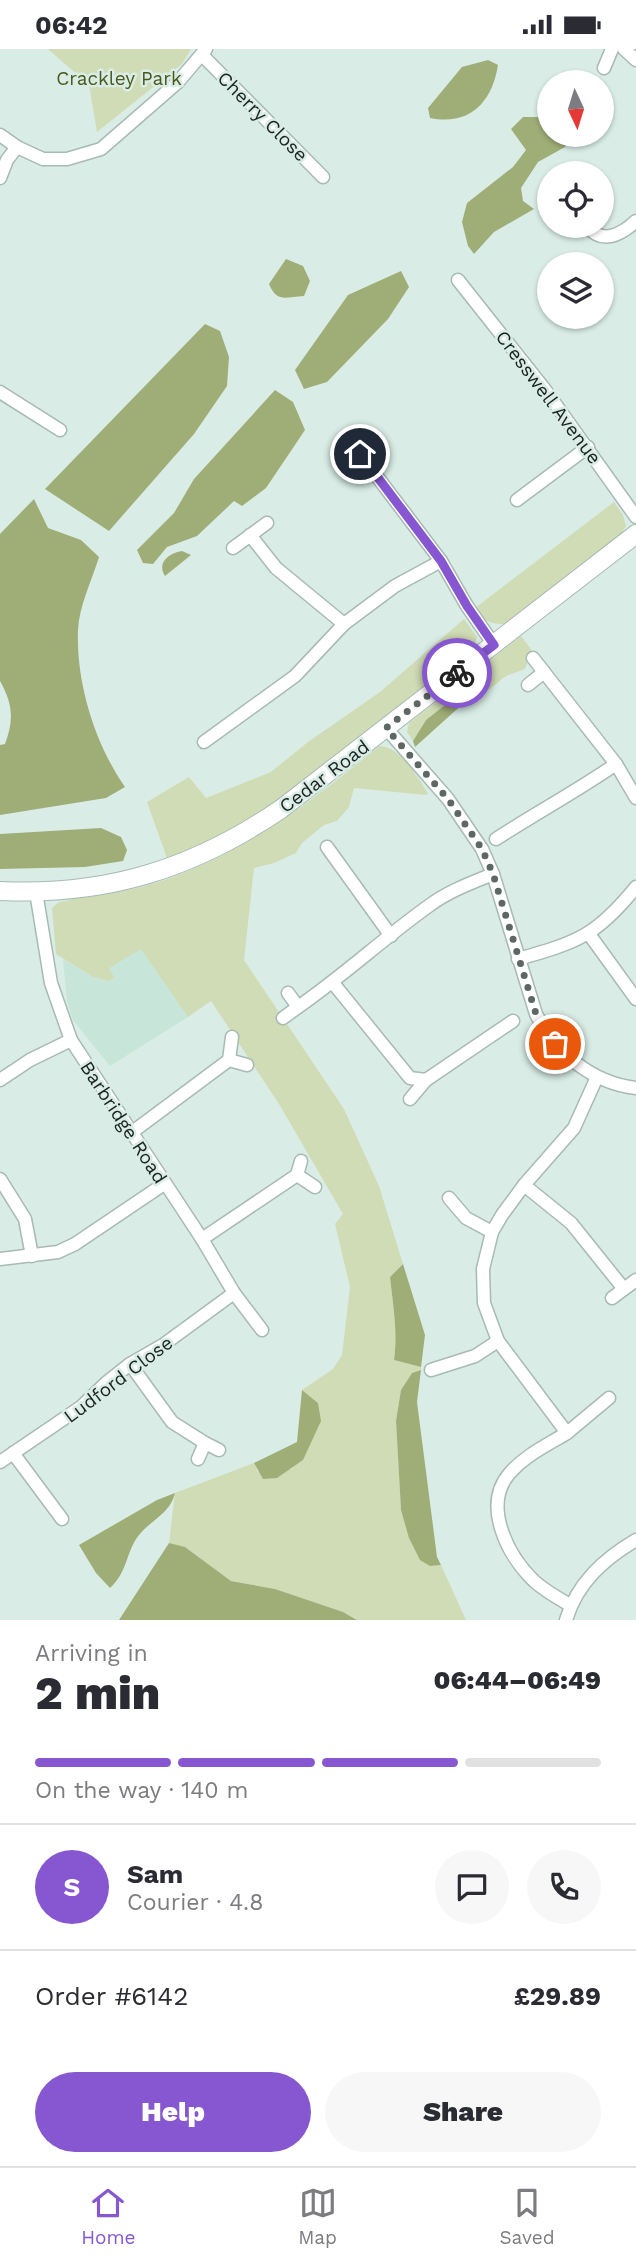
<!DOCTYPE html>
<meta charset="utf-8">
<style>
:root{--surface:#fff;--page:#f7f7f7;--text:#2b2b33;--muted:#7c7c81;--line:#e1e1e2;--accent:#8657d0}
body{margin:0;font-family:"Work Sans",sans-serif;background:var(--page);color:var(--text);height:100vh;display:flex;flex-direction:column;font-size:26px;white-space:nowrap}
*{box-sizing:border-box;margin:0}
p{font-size:23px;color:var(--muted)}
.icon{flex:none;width:38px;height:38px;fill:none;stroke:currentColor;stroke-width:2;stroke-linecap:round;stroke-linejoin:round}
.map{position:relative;height:1571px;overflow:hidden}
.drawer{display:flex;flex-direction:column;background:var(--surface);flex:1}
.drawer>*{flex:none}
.needle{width:46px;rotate:176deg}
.tools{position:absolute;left:537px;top:21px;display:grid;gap:14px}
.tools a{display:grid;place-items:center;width:77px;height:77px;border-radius:50%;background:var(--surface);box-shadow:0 2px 5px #0004;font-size:35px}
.pin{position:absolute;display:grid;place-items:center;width:60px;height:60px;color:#fff;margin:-30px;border:4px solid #fff;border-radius:50%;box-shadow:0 2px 7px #0007}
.courier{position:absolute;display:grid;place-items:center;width:70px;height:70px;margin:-35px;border:5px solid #8657d0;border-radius:50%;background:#fff;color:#222;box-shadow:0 2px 9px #0007}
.headline em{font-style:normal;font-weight:800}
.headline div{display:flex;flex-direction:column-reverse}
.headline{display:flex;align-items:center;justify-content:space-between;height:119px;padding:0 35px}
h1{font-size:46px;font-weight:800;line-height:52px}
.bar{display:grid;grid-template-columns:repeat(4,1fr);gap:10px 7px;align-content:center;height:84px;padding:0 35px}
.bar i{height:9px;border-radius:5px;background:var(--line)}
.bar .on{background:var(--accent)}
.bar p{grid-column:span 4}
.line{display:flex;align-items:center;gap:18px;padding:0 35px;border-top:2px solid var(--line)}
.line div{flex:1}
.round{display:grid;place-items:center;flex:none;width:74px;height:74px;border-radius:37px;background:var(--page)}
.action{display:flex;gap:14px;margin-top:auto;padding:14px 35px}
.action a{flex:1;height:80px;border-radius:42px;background:var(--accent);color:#fff;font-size:28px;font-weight:800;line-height:80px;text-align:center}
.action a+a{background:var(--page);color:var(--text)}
.status{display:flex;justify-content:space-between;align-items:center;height:49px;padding:0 35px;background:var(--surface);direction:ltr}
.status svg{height:19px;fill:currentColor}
.menu{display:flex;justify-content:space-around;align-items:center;height:98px;border-top:2px solid var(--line);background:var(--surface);font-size:19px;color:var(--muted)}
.menu a{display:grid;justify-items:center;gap:4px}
.menu .on{color:var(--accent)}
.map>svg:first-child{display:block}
.built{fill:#c8e5da}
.green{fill:#d0dcb5}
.forest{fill:#9fae77}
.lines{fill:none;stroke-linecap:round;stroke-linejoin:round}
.street-casing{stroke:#a7bab3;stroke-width:15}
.secondary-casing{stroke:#a7bab3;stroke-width:20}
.street{stroke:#fff;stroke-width:12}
.secondary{stroke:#fff;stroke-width:18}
.done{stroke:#5d6864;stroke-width:7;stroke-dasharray:0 12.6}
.route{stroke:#8657d0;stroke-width:9}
.labels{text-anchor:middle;stroke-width:5;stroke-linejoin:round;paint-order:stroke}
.park-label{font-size:19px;fill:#4b591c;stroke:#d9ede6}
.street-label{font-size:19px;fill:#1a211e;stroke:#d9ede6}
</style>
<div class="status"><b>06:42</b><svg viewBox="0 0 49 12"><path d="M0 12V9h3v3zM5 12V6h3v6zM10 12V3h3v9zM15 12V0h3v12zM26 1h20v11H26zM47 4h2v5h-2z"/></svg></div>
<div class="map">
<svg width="636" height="1571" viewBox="0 0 636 1571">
<rect width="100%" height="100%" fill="#d9ede6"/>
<polygon class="built" points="141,899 188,968 110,1017 73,971 67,952 63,910 93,928 104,931 108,919"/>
<g class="green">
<polygon points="48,0 191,0 182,15 97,83 89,36"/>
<path d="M 614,453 L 623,466 L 626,477 L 621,485 L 506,575 C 490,575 484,573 475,559 Z"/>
<path d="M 464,570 L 477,588 L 474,598 L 466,607 C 410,650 355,696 297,737 C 256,766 216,794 167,809 L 147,753 L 189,728 L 206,749 L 271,723 L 308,693 L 380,643 Z"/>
<polygon points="521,587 536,607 528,612 525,620 506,627 487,642 483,638 466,652 459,645 426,671 413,692 407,683 409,674"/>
<path d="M 379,697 C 402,698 416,727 428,744 L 426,746 L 354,739 L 349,758 L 337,772 L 324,776 L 302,794 L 296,804 L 274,814 L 254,819 L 244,911 L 344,1060 L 379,1137 L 403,1215 L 390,1228 C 393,1256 398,1283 394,1311 L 421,1318 L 421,1321 L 412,1324 L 401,1341 L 396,1372 L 401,1461 L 430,1517 L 441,1516 L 466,1571 L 357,1571 L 347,1565 L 275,1540 L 231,1532 L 188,1500 L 169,1494 L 175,1444 L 254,1414 L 258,1423 L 292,1420 L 318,1354 L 302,1341 L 333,1320 L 342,1306 L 350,1238 L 335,1175 L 343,1165 L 279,1055 L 211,952 L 188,968 L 141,900 L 109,919 L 114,928 L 109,932 L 93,928 L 56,905 L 52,859 L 59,853 C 97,846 137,842 173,828 C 251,799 316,749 379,697 Z"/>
</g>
<g class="forest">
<path d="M 488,11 L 498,16 C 492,54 469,77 430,69 L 428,59 L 462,18 Z"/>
<polygon points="523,68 549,68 550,86 571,86 565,98 538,113 521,139 523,152 534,160 494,183 474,205 468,197 462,173 467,154 513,118 526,101 511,80"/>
<path d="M 286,210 L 303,217 L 310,232 L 304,247 C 285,248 277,254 269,235 Z"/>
<polygon points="401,222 409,238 388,270 327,333 304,340 295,321 348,246"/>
<polygon points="205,275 220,282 229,308 227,337 194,385 109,482 45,440"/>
<polygon points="275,341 293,353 305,381 266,439 242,457 234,452 197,487 167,498 153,515 143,514 137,501 174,464 194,430"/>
<path d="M 34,450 L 48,479 L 81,491 L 99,508 C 92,531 79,557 78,581 C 76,634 95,695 125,738 L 106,749 L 0,766 L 0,696 L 5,695 C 14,671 13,655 0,632 L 0,485 Z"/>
<path d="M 182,502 L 191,506 L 165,527 C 156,513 170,504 182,502 Z"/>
<polygon points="459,645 466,652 415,698 413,692 426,671"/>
<polygon points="101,779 121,788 127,801 123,812 85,818 0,820 0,785"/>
<path d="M 403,1215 L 425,1286 L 421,1318 L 394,1311 C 398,1283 393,1256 390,1228 Z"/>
<polygon points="421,1321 417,1353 437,1508 441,1516 430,1517 420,1511 409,1489 401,1461 396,1372 401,1341 412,1324"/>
<polygon points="302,1341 318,1354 321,1372 303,1411 277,1429 263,1430 254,1414 297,1393"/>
<path d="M 175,1444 C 170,1465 152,1470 139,1486 C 126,1502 128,1523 110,1539 L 96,1524 L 79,1496 L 157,1451 Z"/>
<polygon points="169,1494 185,1498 231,1532 275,1540 343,1563 357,1571 119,1571"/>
</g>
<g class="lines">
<g class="street-casing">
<g id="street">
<polyline points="624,0 636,11"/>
<polyline points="202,6 323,128"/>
<polyline points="604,19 612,0"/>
<polyline points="0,86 17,98 43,110 67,110 101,100 178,33 206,0"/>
<polyline points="0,129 7,111 17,98"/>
<path d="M 587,177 C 602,196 621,186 636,172"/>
<polyline points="458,231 546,342 636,468"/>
<polyline points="0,343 60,381"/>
<polyline points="360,405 441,512 467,557 494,596"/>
<polyline points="517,451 588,398"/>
<polyline points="250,486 276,519 344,575"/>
<polyline points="233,499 267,474"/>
<polyline points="533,609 616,715 636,749"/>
<polyline points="528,636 544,623"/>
<path d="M 386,679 L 448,750 L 482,800 L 493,825 L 536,965 C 556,1004 592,1034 636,1039"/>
<polyline points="204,693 295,627 344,575 395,537 441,512"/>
<path d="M 496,790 C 536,764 577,742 616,715"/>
<polyline points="327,798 391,887"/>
<polyline points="36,843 51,934 71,991 202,1190 234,1244 262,1281"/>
<polyline points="589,885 636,950"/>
<path d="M 518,910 C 578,893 596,887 636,838"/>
<polyline points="333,934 410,1029 426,1031"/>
<path d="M 298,958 C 344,926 385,888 430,856 C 449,842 471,834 493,825"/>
<polyline points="283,969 298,958 288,944"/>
<polyline points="232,988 229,1011 247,1016"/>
<polyline points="0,1031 30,1011 71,991"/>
<polyline points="410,1050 426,1031 513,972"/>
<polyline points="131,1084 229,1011"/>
<polyline points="301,1112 297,1126 315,1138"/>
<polyline points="0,1130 25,1170 32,1207"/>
<polyline points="524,1136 571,1174 624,1240"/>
<polyline points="449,1149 466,1169 492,1183"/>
<polyline points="202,1190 297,1126"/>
<polyline points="0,1210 58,1203 75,1195 164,1135"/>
<polyline points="612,1249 636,1231"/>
<polyline points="130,1315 172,1373 205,1394"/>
<polyline points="431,1321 475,1307 498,1292"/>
<polyline points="567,1384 609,1349"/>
<polyline points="13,1404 62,1470"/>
<polyline points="198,1410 205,1394 219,1401"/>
<polyline points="0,1413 81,1358 106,1334 130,1315 163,1296 234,1244"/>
<path d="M 570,1556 C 558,1549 545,1542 534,1532 C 508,1507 482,1457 509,1425 C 524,1407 547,1396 567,1384 L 498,1292 L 484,1254 L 483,1220 L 492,1183 L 502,1166 L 524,1136 L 574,1079 L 597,1028"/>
<path d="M 566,1571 C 577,1534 604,1510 636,1491"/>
</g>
</g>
<g class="secondary-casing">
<path id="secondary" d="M 0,842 C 106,847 193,820 281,760 L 636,485"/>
</g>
<use href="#street" class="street"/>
<use href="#secondary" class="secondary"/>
</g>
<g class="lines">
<polyline class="done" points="457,624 386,679 448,750 482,800 493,825 536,965 545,983 555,995"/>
<polyline class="route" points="360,405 441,512 467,557 494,596 457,624"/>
</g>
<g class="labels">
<g class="park-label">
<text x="119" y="36">Crackley Park</text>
</g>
<g class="street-label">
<text transform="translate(263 67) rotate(45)" y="7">Cherry Close</text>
<text transform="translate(549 348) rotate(53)" y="7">Cresswell Avenue</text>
<text transform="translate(324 727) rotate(-37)" y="7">Cedar Road</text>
<text transform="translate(124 1073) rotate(57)" y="7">Barbridge Road</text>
<text transform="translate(118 1330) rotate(-37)" y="7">Ludford Close</text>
</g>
</g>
</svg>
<div class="tools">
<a><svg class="needle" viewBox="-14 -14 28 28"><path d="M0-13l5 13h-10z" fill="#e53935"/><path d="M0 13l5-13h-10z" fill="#7c7c81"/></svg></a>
<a><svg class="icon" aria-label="locate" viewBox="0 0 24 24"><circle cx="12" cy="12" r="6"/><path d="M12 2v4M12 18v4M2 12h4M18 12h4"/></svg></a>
<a><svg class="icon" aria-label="layers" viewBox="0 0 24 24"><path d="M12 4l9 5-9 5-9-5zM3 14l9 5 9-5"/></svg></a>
</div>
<div class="pin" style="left:555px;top:995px;background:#ea580c"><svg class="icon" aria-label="bag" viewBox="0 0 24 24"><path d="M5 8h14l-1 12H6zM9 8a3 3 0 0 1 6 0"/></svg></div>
<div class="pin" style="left:360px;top:405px;background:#1f2937"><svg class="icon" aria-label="home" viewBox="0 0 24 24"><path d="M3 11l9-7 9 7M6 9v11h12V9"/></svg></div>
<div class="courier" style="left:457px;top:624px"><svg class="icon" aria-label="bike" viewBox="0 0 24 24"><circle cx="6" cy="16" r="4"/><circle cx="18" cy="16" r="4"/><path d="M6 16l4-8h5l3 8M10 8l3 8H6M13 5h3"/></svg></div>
</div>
<section class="drawer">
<div class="headline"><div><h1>2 min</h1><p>Arriving in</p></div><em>06:44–06:49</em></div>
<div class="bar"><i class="on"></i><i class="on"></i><i class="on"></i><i></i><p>On the way · 140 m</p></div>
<div class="line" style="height:126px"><b class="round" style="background:var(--accent);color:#fff">S</b><div><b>Sam</b><p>Courier · 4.8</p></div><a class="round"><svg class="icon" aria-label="chat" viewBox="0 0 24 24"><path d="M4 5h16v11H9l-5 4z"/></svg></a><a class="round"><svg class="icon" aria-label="phone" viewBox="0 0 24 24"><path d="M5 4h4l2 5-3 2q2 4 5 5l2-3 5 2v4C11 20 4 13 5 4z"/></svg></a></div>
<div class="line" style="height:91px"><div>Order #6142</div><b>£29.89</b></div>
<div class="action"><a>Help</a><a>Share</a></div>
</section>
<nav class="menu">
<a class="on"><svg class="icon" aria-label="home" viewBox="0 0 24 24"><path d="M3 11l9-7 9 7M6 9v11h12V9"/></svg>Home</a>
<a><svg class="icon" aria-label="map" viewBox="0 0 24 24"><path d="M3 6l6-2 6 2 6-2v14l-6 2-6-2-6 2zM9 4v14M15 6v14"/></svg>Map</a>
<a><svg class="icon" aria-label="saved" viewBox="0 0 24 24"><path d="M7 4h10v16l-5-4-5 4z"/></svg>Saved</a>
</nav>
